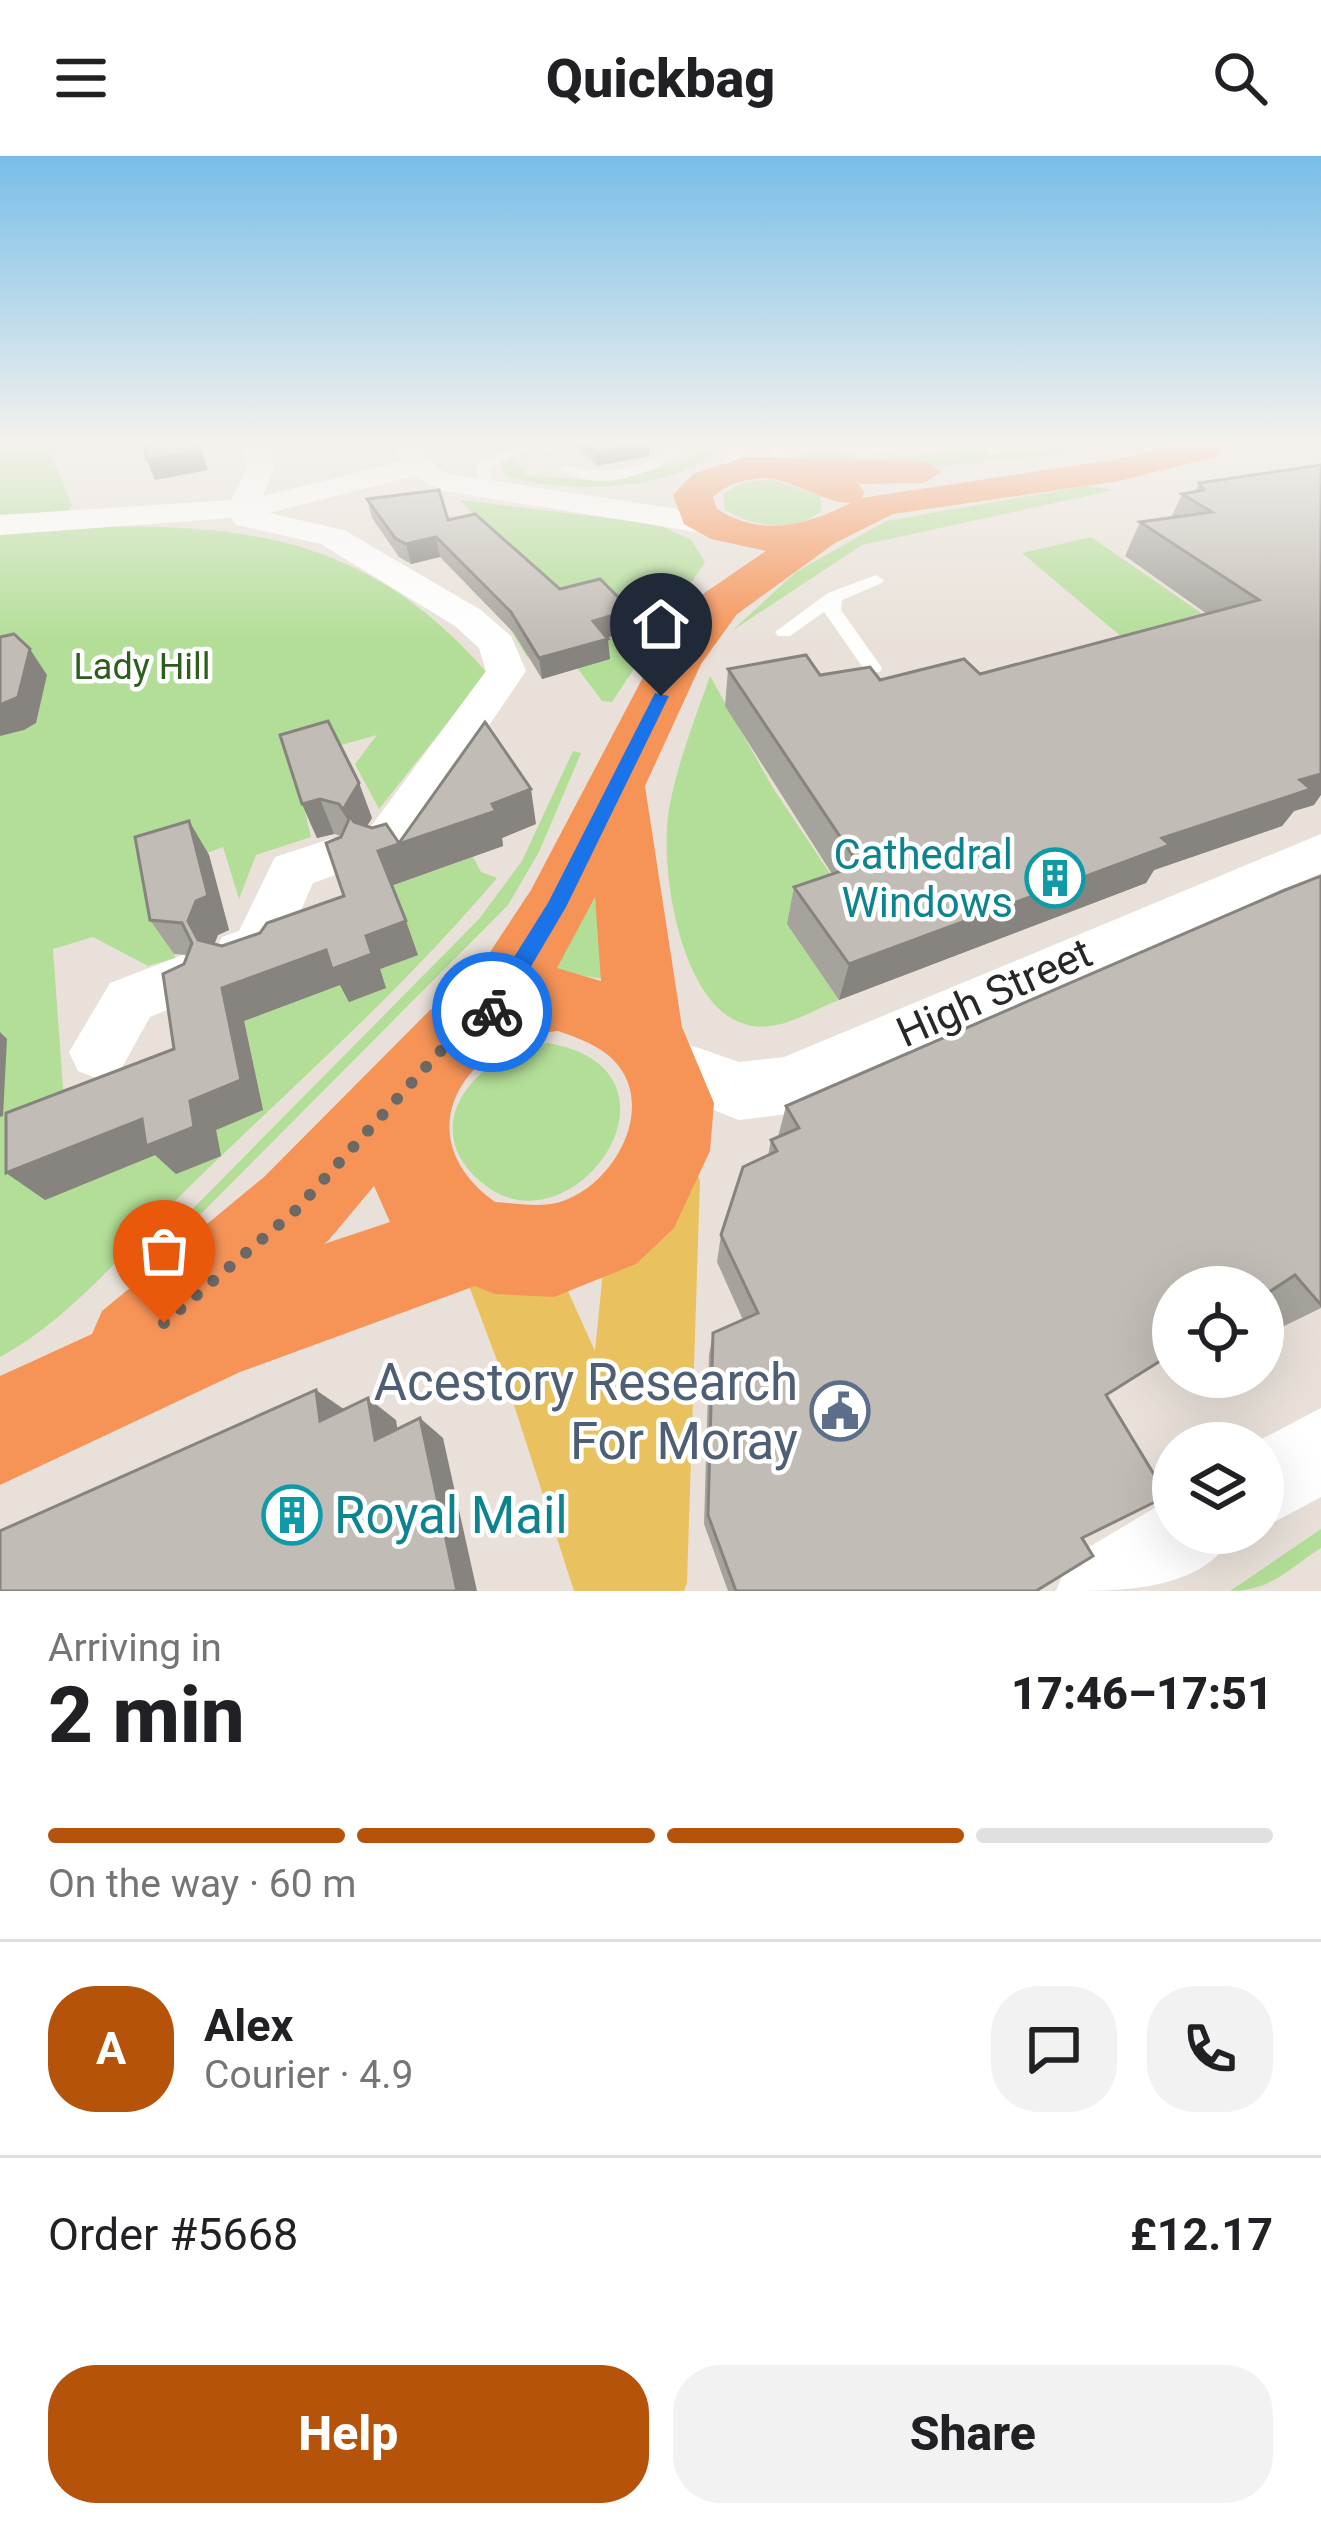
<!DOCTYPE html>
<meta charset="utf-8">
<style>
:root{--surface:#fff;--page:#f2f2f2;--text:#202124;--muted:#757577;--line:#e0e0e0;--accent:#b45309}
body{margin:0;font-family:Roboto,sans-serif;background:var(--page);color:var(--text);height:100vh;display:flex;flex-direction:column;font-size:45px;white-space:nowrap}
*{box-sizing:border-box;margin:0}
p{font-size:39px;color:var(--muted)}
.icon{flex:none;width:66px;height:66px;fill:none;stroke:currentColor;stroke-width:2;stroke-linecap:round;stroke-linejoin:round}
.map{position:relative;height:1435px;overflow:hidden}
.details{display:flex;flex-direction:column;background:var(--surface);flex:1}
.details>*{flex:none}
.buttons{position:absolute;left:1152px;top:1110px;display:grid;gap:24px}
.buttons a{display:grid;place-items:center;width:132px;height:132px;border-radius:50%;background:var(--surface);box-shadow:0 12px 48px #0002;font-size:60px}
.pin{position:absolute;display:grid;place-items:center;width:102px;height:102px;color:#fff;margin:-123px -51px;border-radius:50% 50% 50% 0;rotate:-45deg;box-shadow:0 0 12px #0007}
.pin .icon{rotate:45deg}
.courier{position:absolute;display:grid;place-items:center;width:120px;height:120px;margin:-60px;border:9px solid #1a73e8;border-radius:50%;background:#fff;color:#222;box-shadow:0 3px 15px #0007}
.headline em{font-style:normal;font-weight:800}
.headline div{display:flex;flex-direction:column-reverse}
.headline{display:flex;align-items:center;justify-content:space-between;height:204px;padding:0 48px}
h1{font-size:78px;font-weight:800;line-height:90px}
.bar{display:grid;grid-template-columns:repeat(4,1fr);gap:18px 12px;align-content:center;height:144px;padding:0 48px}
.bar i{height:15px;border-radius:9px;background:var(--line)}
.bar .active{background:var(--accent)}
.bar p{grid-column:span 4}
.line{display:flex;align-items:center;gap:30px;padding:0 48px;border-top:3px solid var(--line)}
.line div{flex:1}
.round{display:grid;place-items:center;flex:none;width:126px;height:126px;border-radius:48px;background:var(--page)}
.action{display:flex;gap:24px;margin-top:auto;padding:24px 48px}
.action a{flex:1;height:138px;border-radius:48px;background:var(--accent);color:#fff;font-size:48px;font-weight:800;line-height:138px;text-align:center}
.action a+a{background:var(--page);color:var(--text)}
header{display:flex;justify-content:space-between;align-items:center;height:156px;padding:0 48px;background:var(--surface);font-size:54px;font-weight:800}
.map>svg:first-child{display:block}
.green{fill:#b3de97}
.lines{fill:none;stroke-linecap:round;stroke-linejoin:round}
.lane{fill:#fff;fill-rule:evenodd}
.street{fill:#fff;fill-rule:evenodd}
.primary{fill:#e9c25f;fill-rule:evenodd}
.highway{fill:#f69458;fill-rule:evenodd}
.wall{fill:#a6a29c}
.shaded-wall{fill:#87847f}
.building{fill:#c1bcb5;stroke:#87847f;stroke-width:3}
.route{fill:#1a73e8}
.done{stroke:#6b6865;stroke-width:12;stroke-dasharray:0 21.6}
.labels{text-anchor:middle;stroke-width:9;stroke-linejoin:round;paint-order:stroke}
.far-park-label{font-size:36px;fill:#2d5f1c;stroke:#fff}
.culture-label{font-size:42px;fill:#0d838f;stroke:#fff;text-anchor:end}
.street-label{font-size:42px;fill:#272727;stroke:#fff}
.near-service-label{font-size:51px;fill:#4e5e75;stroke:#fff;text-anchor:end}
.near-culture-label{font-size:51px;fill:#0d838f;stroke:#fff;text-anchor:start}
</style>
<header><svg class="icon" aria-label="menu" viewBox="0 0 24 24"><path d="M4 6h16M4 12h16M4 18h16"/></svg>Quickbag<svg class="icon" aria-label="search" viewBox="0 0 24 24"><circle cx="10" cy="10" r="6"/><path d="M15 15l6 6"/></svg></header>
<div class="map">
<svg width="1321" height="1435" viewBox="0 0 1321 1435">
<rect width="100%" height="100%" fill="#e9e1d9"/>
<g class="green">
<path d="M 0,286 L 53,286 L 52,301 L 72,349 L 57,372 C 232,365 365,375 487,517 L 379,653 L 355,608 L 377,579 L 330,592 L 295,614 L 311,681 L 256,699 L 239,743 L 223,691 L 158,716 L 175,802 L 148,810 L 93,781 L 53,793 L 67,988 L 172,992 L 263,954 L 244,865 L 343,828 L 386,832 L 380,813 L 418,798 L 391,730 L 473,701 L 481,716 L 497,722 C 403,833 295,928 191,1029 C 129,1089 75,1160 0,1201 Z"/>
<path d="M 697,286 L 720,286 C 689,338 556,339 506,319 L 501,308 C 509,296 523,293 537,297 L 514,302 L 528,320 L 611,325 L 693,303 L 700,295 Z"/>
<polygon points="942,286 1180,286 931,311 806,304 801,298 846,294 855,304 950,296"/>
<path d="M 771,323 L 820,340 L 822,354 C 797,377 752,372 725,353 L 723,338 L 742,327 Z"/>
<polygon points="1087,330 1114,334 862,389 733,474 796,416 886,365"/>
<polygon points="460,344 657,368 691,384 705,406 612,546 602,545 578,513 593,484 527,501 507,468 554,443"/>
<polygon points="1091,381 1236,481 1148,503 1022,397"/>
<path d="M 710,520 L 773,632 L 849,746 L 788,768 L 839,844 C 818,852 792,868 770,870 C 683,882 658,713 669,653 C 677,608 695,563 710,520 Z"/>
<polygon points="573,595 581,597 539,696 508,749 164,1095 158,1088 479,763 522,705"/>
<polygon points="594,738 609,824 556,815 550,800"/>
<path d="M 548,887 C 704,914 572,1104 481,1026 C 413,968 480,896 548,887 Z"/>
<path d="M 1321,1373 L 1321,1392 C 1288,1413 1271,1435 1230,1435 Z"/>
</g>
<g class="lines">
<g class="lane">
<polygon points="528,286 544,286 488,312 491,325 511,335 511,341 501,341 480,330 476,307"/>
<polygon points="579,286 548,295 541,291 556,286"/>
<path d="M 672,286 L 684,286 L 687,290 C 656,319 597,338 560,313 L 567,309 C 600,320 653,316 672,286 Z"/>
<polygon points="738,286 750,286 725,323 715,323 713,320"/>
<polygon points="762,286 775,286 799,312 799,318 789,318"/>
<polygon points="976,286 990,286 1003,296 991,299"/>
<polygon points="876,419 884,424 882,427 842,444 841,454 882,512 880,516 866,516 824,456 790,480 778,480 775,476 828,437"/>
</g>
<g class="street">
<polygon points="239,286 266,286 275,311 263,340 402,305 389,286 416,286 438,313 450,318 710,358 726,368 710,378 443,335 414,320 269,357 344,374 481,454 511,480 526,515 403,696 386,702 369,696 361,684 486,515 479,492 455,470 321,388 236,369 231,362 0,379 0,359 231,344 247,311"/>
<path d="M 842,286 L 914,286 C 899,299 863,300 843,296 Z"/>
<polygon points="1321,678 1321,717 787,958 739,964 642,926 633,907 642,888 664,880 739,906 784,901"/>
<polygon points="333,682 351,687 358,700 351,713 313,727 278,806 242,819 222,813 214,797 222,781 239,775 275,701"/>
<polygon points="183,799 203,805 211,822 203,839 150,861 120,915 99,923 78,915 69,896 110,827"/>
<polygon points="1321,1252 1321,1341 1263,1372 1263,1287 1254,1287"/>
<path d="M 1173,1341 L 1173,1377 L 1235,1377 C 1202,1435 1128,1435 1056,1435 L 1069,1403 Z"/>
</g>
<polygon class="primary" points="656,982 687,994 700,1025 687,1427 684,1435 574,1435 514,1249 455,1093 468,1060 501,1047 534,1060 595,1195 612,1025 625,994"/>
<path class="highway" d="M 1188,286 L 1219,286 L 1223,292 L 1218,300 L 1119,325 L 893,358 L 835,387 L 737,458 L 701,508 L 645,630 L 682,871 L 714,947 L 710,995 L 674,1072 L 636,1108 L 554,1141 L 495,1138 L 475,1130 L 240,1216 L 0,1329 L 0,1220 L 92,1178 L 102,1155 L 264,1021 L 430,854 L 465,834 L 531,734 L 650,508 L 703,438 L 766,395 L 711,383 L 684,368 L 673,339 L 693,318 L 745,301 L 923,305 L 942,316 L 923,327 L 858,328 L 865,337 L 861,342 L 1119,303 ZM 767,322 C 797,325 823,347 851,347 C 806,369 762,382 717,353 L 713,341 C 729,326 746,323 767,322 ZM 595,741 L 601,825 L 557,812 ZM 558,875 C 584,884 612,894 625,920 C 649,968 607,1032 560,1046 C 541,1052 515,1047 495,1046 C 404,981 462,884 558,875 ZM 374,1030 L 390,1066 L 324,1088 L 328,1085 Z"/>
</g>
<g class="wall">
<polygon points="578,286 645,286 649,300 597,310 578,291"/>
<polygon points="1321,309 1314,649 1294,655 1282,670 1154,714 1146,727 839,844 787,768 794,731 832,718 725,550 728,513 880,524 980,518 1207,458 1125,400 1140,366 1171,362 1182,338 1195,336 1199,327"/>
<polygon points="367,343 448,364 560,433 631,454 632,474 607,482 610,503 542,523 514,477 440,401 411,408 399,401 372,362"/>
<polygon points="359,627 372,662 367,670 399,687 536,668 502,682 503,690 392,729 418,799 380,813 386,832 349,846 340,829 244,865 263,954 216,974 221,1000 176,1018 155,999 45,1044 174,893 184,808 187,799 174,798 150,764 189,665 209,699 229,774 218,779 214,788 222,790 260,777 344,740 341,680 334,678 317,682 302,648"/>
<polygon points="1321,720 1321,1152 1276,1174 1263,1159 1263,1131 1106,1239 1082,1382 1036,1435 728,1435 704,1368 709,1199 713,1177 743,1164 717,1106 721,1079 768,1000 771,984 778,981 786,950"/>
</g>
<g class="shaded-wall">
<polygon points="199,286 208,314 155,324 147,304"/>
<polygon points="649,289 649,300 597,310 596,298"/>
<polygon points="436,381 440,401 411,408 406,388"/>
<polygon points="631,454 632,474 595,485 593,465"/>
<polygon points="608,483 610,503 542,523 539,502"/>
<polygon points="30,493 47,519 36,567 24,574 0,580 0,549"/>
<polygon points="1321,612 1321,639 1314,649 1294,655 1282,670 1154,714 1146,727 839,844 849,808 1300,624"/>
<polygon points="359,627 372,662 357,686 344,652"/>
<polygon points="531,633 536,668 502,682 503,690 391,730 378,695"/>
<polygon points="320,643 334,678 317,682 302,648"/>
<polygon points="189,665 209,699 229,774 218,779 210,799 221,817 188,765"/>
<polygon points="406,765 418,799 380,813 386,832 349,846 340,829 244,865 263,954 216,974 221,1000 176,1018 155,999 45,1044 6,1017 190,945 222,832"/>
<polygon points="0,876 7,883 3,960 0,961"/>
<polygon points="316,1234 348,1256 320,1265"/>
<polygon points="368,1242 396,1264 402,1302 375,1284"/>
<polygon points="420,1262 443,1282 477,1435 457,1435"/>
</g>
<g class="building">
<polygon points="144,286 198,286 201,295 147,304"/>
<polygon points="583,286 645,286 649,289 596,298"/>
<polygon points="1321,309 1321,618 1300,624 1311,633 1162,682 1170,689 849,808 794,731 859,709 728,513 806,499 820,519 870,511 880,524 964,503 980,518 1259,444 1140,366 1212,356 1182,338 1204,334 1199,327"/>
<polygon points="439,334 448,364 475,358 560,433 600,423 631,454 593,465 608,483 539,502 511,456 436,381 406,388 395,382 367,343"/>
<polygon points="14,478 30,493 18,541 0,549 0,481"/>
<polygon points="328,565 359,627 344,652 354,666 372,672 386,668 399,687 485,566 531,633 492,648 496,655 378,695 406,765 366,780 372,798 332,813 326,794 222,832 241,924 190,945 194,971 146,990 142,963 6,1017 6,957 174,893 163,818 184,808 192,787 182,767 150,764 135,681 189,665 208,740 196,745 188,765 198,784 222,790 260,777 267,767 344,740 326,687 341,681 349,663 339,648 320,643 302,648 280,579"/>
<polygon points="1321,720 1321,1149 1295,1119 1263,1140 1263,1131 1173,1131 1173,1197 1106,1239 1167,1340 1082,1382 1093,1400 1036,1435 736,1435 708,1359 713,1177 758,1157 721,1079 743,1011 777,995 771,984 799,972 786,950 1285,734"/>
<polygon points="316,1234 320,1265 368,1242 375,1284 420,1262 457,1435 0,1435 0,1375"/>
</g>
<linearGradient id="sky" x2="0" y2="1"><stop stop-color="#78bee8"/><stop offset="0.59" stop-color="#f5f2ee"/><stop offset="1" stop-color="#f5f2ee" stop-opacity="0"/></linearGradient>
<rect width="1321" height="486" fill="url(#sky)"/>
<polygon class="route" points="655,537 669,540 566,751 500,863 484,863 484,849 548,747"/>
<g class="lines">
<polyline class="done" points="164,1167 296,1054 456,878 492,856"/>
</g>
<defs>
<g id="building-ring" transform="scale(3)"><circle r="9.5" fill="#fff" stroke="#0f9aa8" stroke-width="1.5"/><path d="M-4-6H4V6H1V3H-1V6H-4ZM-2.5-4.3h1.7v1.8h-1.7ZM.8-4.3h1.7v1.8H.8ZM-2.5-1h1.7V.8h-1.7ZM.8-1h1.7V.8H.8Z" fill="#0f9aa8"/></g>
<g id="civic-ring" transform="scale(3)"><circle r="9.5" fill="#fff" stroke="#5c6f8a" stroke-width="1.5"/><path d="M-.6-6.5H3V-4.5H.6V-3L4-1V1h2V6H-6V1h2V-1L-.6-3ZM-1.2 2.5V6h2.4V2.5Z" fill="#5c6f8a"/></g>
</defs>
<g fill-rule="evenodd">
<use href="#building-ring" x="1055" y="722"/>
<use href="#civic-ring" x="840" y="1255"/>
<use href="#building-ring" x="292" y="1359"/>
</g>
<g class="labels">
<g class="far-park-label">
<text x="142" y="523">Lady Hill</text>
</g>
<g class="culture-label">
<text x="1013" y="713">Cathedral<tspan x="1013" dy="48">Windows</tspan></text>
</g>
<g class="street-label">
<text transform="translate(994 836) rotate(-24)" y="15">High Street</text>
</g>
<g class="near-service-label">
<text x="798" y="1244">Acestory Research<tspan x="798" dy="59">For Moray</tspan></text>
</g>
<g class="near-culture-label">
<text x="334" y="1377">Royal Mail</text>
</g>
</g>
</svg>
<div class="buttons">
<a><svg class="icon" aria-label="locate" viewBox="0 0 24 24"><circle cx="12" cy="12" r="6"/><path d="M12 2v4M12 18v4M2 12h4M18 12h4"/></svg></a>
<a><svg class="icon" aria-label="layers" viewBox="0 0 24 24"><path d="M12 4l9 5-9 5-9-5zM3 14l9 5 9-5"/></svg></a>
</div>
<div class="pin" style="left:164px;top:1167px;background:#ea580c"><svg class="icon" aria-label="bag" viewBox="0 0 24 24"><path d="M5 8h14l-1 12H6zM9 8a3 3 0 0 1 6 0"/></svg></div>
<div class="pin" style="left:661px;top:540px;background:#1f2937"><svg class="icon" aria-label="home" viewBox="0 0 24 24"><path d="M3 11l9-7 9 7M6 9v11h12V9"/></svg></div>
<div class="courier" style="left:492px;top:856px"><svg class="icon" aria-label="bike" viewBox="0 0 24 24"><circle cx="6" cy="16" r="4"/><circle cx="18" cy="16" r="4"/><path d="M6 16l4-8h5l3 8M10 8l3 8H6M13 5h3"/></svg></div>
</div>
<section class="details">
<div class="headline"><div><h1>2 min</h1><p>Arriving in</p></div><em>17:46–17:51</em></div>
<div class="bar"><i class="active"></i><i class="active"></i><i class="active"></i><i></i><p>On the way · 60 m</p></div>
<div class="line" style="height:216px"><b class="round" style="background:var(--accent);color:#fff">A</b><div><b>Alex</b><p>Courier · 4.9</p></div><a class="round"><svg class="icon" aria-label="chat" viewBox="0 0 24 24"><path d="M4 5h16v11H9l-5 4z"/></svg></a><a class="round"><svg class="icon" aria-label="phone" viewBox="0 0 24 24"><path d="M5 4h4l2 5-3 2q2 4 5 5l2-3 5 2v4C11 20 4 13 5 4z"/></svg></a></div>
<div class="line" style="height:156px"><div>Order #5668</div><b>£12.17</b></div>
<div class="action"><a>Help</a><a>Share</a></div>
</section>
